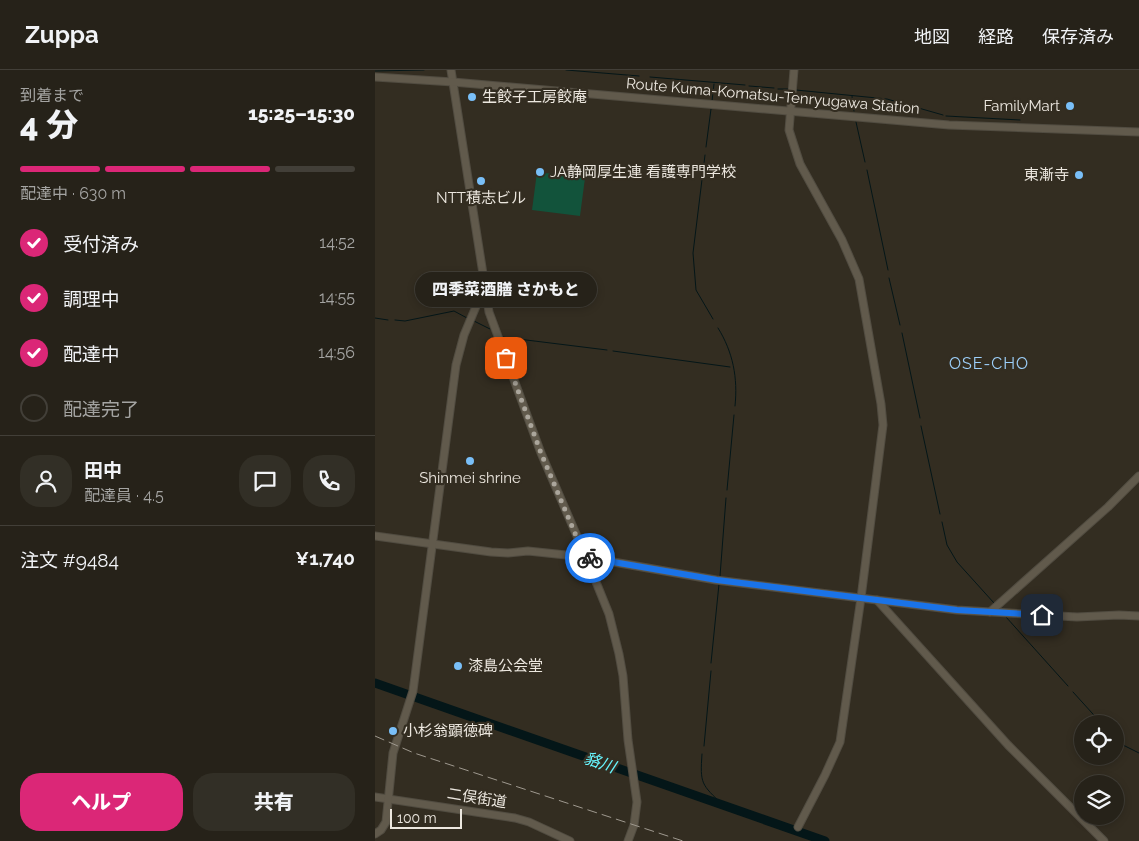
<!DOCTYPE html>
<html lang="ja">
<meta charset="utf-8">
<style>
:root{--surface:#262219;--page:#322f26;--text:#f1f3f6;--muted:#a4a4a2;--line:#423f38;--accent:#db2777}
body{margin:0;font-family:Raleway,"Noto Sans JP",sans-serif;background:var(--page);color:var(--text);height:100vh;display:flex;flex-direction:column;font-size:19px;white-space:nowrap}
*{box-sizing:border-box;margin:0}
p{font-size:16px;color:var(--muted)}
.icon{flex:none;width:28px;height:28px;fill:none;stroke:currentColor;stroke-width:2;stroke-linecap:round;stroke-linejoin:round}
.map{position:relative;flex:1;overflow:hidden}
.details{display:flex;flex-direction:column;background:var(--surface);width:375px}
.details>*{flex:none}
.tools{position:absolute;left:699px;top:645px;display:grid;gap:10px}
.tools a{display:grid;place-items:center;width:50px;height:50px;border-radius:50%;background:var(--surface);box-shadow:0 2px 8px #0003,0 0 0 1px var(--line);font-size:25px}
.scale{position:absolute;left:15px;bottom:12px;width:72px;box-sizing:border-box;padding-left:5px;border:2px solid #ece7df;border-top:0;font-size:14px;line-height:18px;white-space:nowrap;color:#ece7df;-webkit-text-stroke:4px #332d21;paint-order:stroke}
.pin{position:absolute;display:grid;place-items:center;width:42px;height:42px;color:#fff;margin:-21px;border-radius:10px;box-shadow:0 2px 8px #0006}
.courier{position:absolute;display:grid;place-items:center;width:50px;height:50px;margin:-25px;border:4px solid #1a73e8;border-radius:50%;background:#fff;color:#222;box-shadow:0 1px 6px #0007}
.bubble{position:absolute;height:35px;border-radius:18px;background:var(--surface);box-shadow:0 2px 8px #0003,0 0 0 1px var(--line);font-size:16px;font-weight:800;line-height:35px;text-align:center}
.headline em{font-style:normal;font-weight:800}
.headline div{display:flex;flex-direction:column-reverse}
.headline{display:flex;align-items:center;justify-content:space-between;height:85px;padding:0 20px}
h1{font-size:32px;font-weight:800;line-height:38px}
.bar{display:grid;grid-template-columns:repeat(4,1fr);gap:8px 5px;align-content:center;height:60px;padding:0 20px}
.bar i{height:6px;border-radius:4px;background:var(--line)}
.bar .active{background:var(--accent)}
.bar p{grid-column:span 4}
.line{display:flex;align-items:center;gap:12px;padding:0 20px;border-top:1px solid var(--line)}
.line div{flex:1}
.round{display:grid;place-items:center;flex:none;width:52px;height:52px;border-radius:20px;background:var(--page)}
ol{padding:0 20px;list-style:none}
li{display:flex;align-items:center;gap:15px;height:55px}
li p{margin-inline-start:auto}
li .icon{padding:5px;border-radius:50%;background:var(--accent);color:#fff;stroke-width:4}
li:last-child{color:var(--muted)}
li i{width:28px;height:28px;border:2px solid var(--line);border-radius:50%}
.cta{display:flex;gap:10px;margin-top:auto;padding:10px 20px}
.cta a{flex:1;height:58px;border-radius:20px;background:var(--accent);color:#fff;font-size:20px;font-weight:800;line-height:58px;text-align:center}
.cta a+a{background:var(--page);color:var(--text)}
header{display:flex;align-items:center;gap:30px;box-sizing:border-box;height:70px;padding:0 25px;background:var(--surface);border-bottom:1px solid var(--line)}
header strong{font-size:24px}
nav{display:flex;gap:28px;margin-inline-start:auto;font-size:18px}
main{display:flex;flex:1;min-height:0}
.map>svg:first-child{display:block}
.garden{fill:#12533b}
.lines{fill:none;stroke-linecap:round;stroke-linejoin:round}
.stream{stroke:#041618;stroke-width:1}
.river{stroke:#041618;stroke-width:9}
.secondary-casing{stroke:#514c41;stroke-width:9}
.secondary{stroke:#615a4c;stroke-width:7}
.rail{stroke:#9f998f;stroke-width:1;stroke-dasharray:10 5;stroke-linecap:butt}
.done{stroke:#aba69c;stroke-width:5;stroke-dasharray:0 9}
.route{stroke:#1a73e8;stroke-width:6}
.poi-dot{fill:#79bff8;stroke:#332d21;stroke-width:2}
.labels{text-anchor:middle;stroke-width:4.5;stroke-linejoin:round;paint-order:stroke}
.street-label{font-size:15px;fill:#ece7df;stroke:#332d21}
.poi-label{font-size:15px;fill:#ece7df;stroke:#332d21;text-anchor:start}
.neighbourhood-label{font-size:16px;letter-spacing:1px;fill:#9dd0fb;stroke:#332d21}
.water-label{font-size:16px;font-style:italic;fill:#67f6ff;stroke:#332d21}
</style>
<header>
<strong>Zuppa</strong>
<nav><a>地図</a><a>経路</a><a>保存済み</a></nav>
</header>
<main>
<section class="details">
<div class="headline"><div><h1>4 分</h1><p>到着まで</p></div><em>15:25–15:30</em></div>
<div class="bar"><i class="active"></i><i class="active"></i><i class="active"></i><i></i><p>配達中 · 630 m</p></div>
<ol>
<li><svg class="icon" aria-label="check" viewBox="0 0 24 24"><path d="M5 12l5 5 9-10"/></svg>受付済み<p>14:52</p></li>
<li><svg class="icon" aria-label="check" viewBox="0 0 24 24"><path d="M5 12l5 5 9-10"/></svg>調理中<p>14:55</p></li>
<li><svg class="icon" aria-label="check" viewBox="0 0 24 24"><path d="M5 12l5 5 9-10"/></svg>配達中<p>14:56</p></li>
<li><i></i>配達完了</li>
</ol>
<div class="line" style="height:90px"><a class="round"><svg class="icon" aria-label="person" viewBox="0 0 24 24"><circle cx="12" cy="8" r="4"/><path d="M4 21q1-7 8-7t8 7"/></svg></a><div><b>田中</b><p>配達員 · 4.5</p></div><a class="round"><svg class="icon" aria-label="chat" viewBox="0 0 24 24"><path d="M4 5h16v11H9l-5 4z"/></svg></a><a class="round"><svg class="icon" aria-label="phone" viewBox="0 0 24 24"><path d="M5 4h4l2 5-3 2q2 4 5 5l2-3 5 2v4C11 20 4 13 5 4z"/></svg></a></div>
<div class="line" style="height:65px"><div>注文 #9484</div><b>¥1,740</b></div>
<div class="cta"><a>ヘルプ</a><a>共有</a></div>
</section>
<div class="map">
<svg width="764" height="771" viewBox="0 0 764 771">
<rect width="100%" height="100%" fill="#332d21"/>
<polygon class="garden" points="162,102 210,108 205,146 157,140"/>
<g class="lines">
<g class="stream">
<polyline points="191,0 264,6"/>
<polyline points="0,1 49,0"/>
<polyline points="275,7 370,15"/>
<polyline points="374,16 399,18"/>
<polyline points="403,19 414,19"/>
<polyline points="421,20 512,29 568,45"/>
<polyline points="477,26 479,41"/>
<polyline points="337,31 339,14"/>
<polyline points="571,46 645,50"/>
<polyline points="481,52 490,92"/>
<polyline points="331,77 336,39"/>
<polyline points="330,85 318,183 321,220 338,249"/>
<polyline points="492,100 513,200"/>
<polyline points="514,208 525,255"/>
<polyline points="0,248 13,250"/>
<polyline points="20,250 30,251 79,241 92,248"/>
<polyline points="99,251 115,259"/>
<path d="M 343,258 C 358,282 363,308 360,336"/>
<polyline points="527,263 545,348"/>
<polyline points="127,267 232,280"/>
<polyline points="238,281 355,297"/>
<polyline points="546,356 565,444"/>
<polyline points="352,420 359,345"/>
<polyline points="567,452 572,475 582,492 619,533"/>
<polyline points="345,506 351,428"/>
<polyline points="631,547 693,616"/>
<polyline points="336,593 344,514"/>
<polyline points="698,622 727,654"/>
<polyline points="740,668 746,674 764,683"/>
<polyline points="329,676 336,601"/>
<path d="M 327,684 C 325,714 326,714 348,735"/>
</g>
<polyline class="river" points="0,613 450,771"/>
<g class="secondary-casing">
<g id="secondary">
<polyline points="76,0 114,242 166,383 208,480 234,544 244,584 248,606 253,670 262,732 259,755 253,771"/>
<polyline points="419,0 414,60 425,94 467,170 484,209 506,334 508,355 486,528 465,672 450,705 423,757"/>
<polyline points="0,7 78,12 574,55 764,62"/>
<polyline points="0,466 116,482 133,483 153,481 210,487 341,510 582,540 702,547 744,545 764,546"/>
<polyline points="502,530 633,675 729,771"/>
<polyline points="615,542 733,437 764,406"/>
<polyline points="0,727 140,748 154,752 195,771"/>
<polyline points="0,764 6,760 11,752 18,683 38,621 81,295 89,265 105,227 110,223"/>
</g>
</g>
<use href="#secondary" class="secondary"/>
<polyline class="rail" points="0,666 39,683 308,771"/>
</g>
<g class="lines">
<polyline class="done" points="131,288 166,383 210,487 215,488"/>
<polyline class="route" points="215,488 342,510 582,540 667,545"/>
</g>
<g class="poi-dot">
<circle cx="97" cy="27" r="5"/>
<circle cx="695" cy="36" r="5"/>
<circle cx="165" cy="102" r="5"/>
<circle cx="704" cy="105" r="5"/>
<circle cx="106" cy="111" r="5"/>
<circle cx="95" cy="391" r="5"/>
<circle cx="83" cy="596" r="5"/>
<circle cx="18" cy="661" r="5"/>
</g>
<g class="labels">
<g class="street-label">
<text transform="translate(398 26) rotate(5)" y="5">Route Kuma-Komatsu-Tenryugawa Station</text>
<text transform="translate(102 728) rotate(9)" y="5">二俣街道</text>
</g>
<g class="poi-label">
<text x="107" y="32">生餃子工房餃庵</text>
<text x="685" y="41" text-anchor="end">FamilyMart</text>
<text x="175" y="107">JA静岡厚生連 看護専門学校</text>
<text x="694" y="110" text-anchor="end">東漸寺</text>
<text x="106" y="133" text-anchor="middle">NTT積志ビル</text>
<text x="95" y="413" text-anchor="middle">Shinmei shrine</text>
<text x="93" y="601">漆島公会堂</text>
<text x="28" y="666">小杉翁顕徳碑</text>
</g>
<g class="neighbourhood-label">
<text x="614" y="299">OSE-CHO</text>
</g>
<g class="water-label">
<text transform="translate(225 692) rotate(19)" y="6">貉川</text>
</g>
</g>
</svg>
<div class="tools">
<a><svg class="icon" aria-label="locate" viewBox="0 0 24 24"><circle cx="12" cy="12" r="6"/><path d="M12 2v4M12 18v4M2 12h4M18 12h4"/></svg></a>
<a><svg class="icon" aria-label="layers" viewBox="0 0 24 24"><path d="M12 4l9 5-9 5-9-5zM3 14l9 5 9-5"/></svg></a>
</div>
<div class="scale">100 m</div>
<div class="pin" style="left:131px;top:288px;background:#ea580c"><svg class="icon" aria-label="bag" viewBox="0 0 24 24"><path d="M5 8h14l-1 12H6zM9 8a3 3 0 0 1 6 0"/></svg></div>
<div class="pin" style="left:667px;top:545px;background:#1f2937"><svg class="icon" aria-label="home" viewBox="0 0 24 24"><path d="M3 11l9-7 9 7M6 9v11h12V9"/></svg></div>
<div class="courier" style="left:215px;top:488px"><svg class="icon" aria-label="bike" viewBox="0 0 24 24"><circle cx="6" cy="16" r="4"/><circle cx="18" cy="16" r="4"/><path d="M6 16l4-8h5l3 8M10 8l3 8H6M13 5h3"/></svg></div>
<div class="bubble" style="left:40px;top:202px;width:182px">四季菜酒膳 さかもと</div>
</div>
</main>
